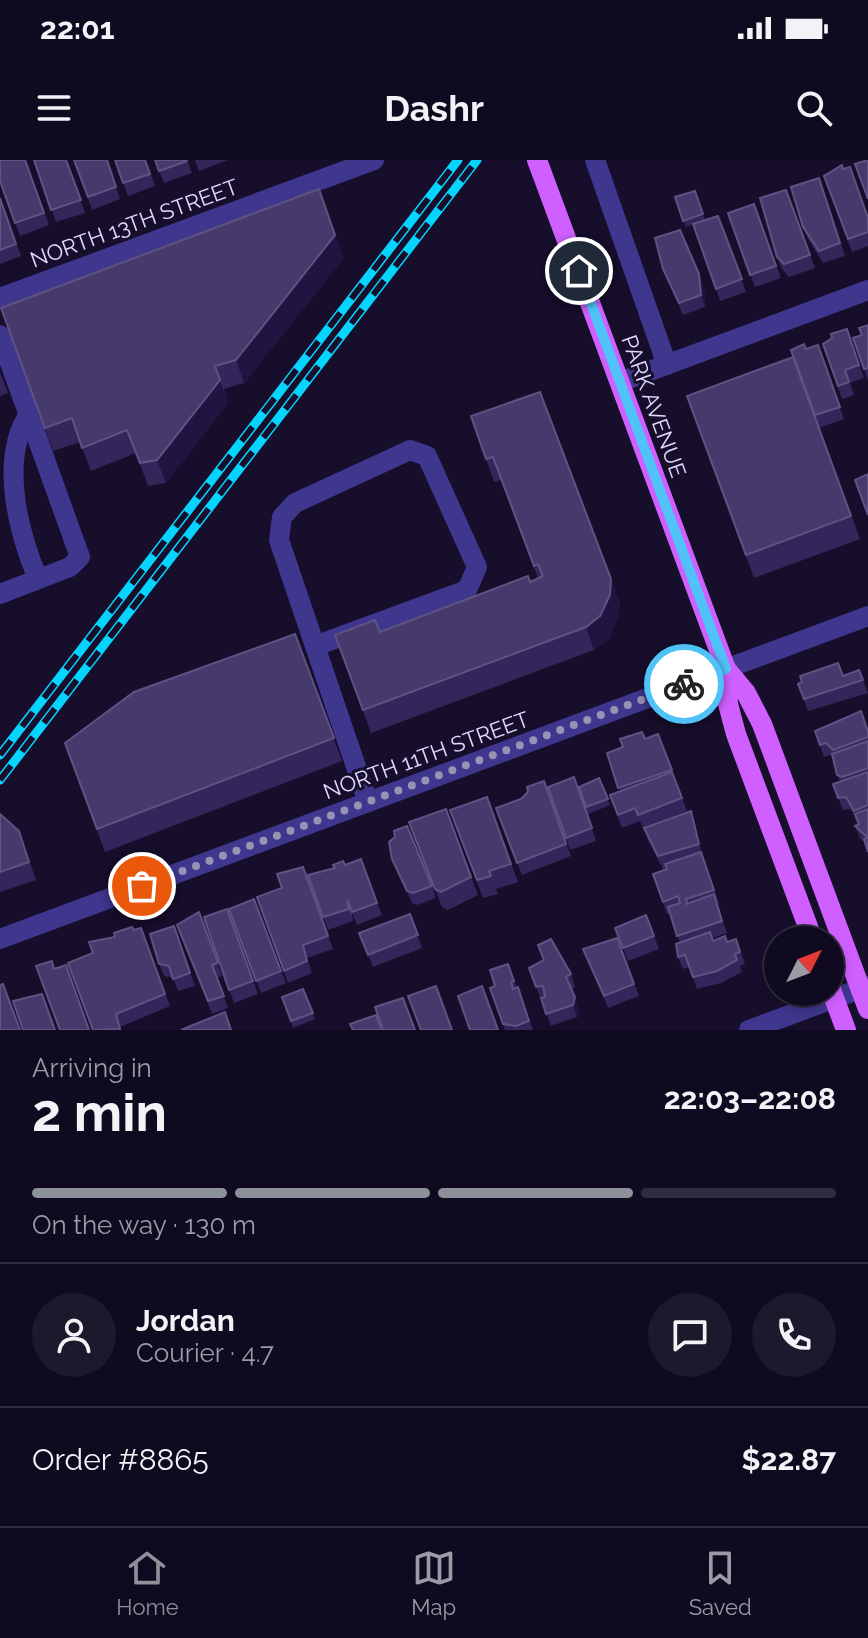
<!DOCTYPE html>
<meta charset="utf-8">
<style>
:root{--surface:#100a20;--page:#1e182d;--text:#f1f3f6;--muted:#9c9aa5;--line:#302b3e;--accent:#8c9099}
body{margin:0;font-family:Raleway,sans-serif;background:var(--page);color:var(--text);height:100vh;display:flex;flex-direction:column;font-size:30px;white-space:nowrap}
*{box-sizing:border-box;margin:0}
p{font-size:26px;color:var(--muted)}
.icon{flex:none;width:44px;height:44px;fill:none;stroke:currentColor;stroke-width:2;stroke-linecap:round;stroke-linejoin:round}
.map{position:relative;height:870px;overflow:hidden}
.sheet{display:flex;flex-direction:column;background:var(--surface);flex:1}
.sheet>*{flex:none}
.needle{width:52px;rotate:48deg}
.buttons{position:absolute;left:764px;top:766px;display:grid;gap:16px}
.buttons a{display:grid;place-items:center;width:80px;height:80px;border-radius:50%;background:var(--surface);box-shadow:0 4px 12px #0003,0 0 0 2px var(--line);font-size:40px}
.pin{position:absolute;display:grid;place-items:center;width:68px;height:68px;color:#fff;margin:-34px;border:4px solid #fff;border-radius:50%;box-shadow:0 2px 8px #0007}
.courier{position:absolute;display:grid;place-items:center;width:80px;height:80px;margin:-40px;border:6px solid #4fc3f7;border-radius:50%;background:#fff;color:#222;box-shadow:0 2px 10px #0007}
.head em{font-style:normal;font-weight:700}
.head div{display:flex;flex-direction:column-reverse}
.head{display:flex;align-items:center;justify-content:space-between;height:136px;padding:0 32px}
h1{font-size:52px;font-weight:700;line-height:60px}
.bar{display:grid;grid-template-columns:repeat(4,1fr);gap:12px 8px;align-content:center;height:96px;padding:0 32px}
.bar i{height:10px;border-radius:6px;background:var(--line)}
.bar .current{background:var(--accent)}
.bar p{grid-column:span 4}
.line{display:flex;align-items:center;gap:20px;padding:0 32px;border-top:2px solid var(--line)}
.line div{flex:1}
.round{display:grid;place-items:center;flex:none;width:84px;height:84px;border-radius:42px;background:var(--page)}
.status{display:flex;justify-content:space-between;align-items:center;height:56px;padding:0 40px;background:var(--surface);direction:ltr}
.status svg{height:22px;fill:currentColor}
header{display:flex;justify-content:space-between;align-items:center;height:104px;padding:0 32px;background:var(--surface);font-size:36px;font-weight:700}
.dock{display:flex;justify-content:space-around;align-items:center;height:112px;border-top:2px solid var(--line);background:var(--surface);font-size:22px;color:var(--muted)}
.dock a{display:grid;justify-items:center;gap:4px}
.dock .current{color:var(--accent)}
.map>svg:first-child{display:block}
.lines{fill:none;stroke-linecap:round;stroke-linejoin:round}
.minor{stroke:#3f368e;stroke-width:20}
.major{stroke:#cf60ff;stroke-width:20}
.rail-casing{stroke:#05d4ff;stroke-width:9}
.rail{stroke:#160e2b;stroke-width:6;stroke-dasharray:18;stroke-linecap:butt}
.wall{fill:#34265a}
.shaded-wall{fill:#201540}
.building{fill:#463a6c;stroke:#5e5383;stroke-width:2}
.done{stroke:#9992b5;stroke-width:8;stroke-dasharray:0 14.4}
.route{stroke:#4fc3f7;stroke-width:10}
.labels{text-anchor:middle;stroke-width:6;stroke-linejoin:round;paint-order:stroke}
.street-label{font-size:22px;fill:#e0d9ff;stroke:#160e2b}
</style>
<div class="status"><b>22:01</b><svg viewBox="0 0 49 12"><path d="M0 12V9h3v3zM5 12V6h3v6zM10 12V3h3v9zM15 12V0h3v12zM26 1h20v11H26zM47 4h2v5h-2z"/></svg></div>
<header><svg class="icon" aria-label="menu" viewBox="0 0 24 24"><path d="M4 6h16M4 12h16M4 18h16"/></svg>Dashr<svg class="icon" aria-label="search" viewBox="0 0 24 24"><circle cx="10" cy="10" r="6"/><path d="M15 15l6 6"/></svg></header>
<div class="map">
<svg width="868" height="870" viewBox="0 0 868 870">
<rect width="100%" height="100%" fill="#160e2b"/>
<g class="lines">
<g class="minor">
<polyline points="595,0 667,205"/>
<polyline points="0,138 374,0"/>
<polyline points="0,175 80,397 70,407 0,434"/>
<polyline points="620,222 868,130"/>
<path d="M 29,254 C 0,298 17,369 38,419"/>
<polyline points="315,486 467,430 477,407 427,296 410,290 295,343 282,357 279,380 368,642"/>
<polyline points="0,779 868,456"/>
<polyline points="749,870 868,826"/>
</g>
<g class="major">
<polyline points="537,0 726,509 728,544 736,574 813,780"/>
<polyline points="726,509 746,533 762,564 868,849"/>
<polyline points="830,827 846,870"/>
</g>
<g class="rail-casing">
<g id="rail">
<polyline points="0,595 458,0"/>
<polyline points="0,620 477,0"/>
</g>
</g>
<use href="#rail" class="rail"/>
</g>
<g class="wall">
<polygon points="26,0 49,65 20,76 0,21"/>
<polygon points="34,0 66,0 85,53 56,62"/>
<polygon points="74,0 107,0 120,39 92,50"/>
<polygon points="115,0 146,0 155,26 128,36"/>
<polygon points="155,0 187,0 192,13 164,23"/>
<polygon points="195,0 228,0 199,11"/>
<polygon points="843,9 868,57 868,86 852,92 824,16"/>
<polygon points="819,18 845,96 823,103 808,79 791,27"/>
<polygon points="786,30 815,108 789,117 782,109 777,97"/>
<polygon points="695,31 705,60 718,56 746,132 720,141 694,64 686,67 675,37"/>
<polygon points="0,38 21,96 0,104"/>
<polygon points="754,44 781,118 755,127 728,53"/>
<polygon points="344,98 244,223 224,229 228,243 166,323 148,326 136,293 91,311 80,282 53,291 1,148"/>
<polygon points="663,109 699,114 704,127 705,147 683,155"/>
<polygon points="868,165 868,220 853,178 861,175"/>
<polygon points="847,169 864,218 850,223 854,235 842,239 823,184"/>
<polygon points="818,185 844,259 819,268 791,190 806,189"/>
<polygon points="793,197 860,379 754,418 687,236"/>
<polygon points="0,212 8,233 0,236"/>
<polygon points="471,256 620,442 618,458 609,479 594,490 371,573 335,475 380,472 538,418 501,320 494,322"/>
<polygon points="295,474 342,601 105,692 65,583"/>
<polygon points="859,510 868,533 808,551 798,524 843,516"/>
<polygon points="815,571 868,572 868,692 865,683 860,678 855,666 858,665 851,649 843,650 833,624 840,622 833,598 830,595 824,597"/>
<polygon points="658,574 687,651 643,668 640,661 622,668 610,635 620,631 607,593"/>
<polygon points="574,617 596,681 570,690 548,627"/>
<polygon points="599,618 610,645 588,654 579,627"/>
<polygon points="544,621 571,696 522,715 496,648 521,639"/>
<polygon points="487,637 518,722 496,729 498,734 483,738 450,650"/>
<polygon points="446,649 478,735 448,750 442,747 409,662"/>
<polygon points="0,654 19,671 36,720 0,732"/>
<polygon points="695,664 702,696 719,743 717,743 727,773 713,778 714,781 727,782 736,779 745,804 740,806 742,812 721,823 697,829 689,807 683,809 678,797 680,783 670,753 667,754 653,714 667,709 666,708 663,709 648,680 644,668"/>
<polygon points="361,699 382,755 357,765 352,752 353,761 328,770 308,715 345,705"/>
<polygon points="392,699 432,726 436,738 417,745 412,743"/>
<polygon points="303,707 333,789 307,798 312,813 288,823 257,737 282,728"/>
<polygon points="254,739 286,823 261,833 229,749"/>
<polygon points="227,749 258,834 234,843 204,757"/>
<polygon points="199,752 222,816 217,818 228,848 212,854 177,765"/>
<polygon points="410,754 422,788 373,807 359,773"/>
<polygon points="646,755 659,789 628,801 615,768"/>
<polygon points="174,766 195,826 178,831 173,818 164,816 159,804"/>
<polygon points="141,768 170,846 120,867 121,870 93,870 93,793 115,777"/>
<polygon points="617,778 639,836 608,848 583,789"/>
<polygon points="508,804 517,828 533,870 505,870 494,840 495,826"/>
<polygon points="529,808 571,814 575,827 571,829 579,850 577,857 551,866"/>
<polygon points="303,829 315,859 293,868 282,837"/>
</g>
<g class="shaded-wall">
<polygon points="319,29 344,98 244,223 236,200"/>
<polygon points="699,114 704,127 705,147 701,135"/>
<polygon points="215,206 228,243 166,323 157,300"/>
<polygon points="611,419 620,442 618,458 609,479 594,490 586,467"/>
<polygon points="691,651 695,664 703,696 699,684"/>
<polygon points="575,837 579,850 577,857 573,845"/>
</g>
<g class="building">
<polygon points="0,0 25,0 44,53 15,63 0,21"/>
<polygon points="34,0 66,0 81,40 51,50"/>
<polygon points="74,0 107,0 116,27 88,37"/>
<polygon points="115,0 145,0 150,14 123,23"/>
<polygon points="155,0 187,0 187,1 159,11"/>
<polygon points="868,0 868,39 855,4"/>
<polygon points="842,5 843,9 850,7 868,58 868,72 848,79 824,16"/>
<polygon points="819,18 840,83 819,91 803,67 791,27"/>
<polygon points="319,29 335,75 236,200 215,206 220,220 157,300 140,303 127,270 82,288 72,258 45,268 1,148"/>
<polygon points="786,30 810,95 784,104 777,97 760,38"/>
<polygon points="695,31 703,54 683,61 675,37"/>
<polygon points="0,38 16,84 0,90"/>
<polygon points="754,44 776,106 750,115 728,53"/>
<polygon points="718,56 742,119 716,129 693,64"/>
<polygon points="680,70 699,114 701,135 679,143 663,109 655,78"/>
<polygon points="868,165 868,208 864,209 853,178 862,175 859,168"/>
<polygon points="847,169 859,205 845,210 849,222 838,226 823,184 832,178 831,174"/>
<polygon points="804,184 806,189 818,185 840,247 815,255 791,190"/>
<polygon points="793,197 851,356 746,395 687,236"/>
<polygon points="540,232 611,419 610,435 600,456 586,467 363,550 335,475 375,460 380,472 528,416 530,422 543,416 538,404 534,406 493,297 486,299 471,256"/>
<polygon points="868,314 868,355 855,320"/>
<polygon points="295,474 334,578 97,669 65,583 134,532"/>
<polygon points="838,503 843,516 859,510 863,520 804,539 798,524 802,522 800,516"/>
<polygon points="861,551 868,572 868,577 833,590 826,583 820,585 815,571"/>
<polygon points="642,572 645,579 658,574 672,610 618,628 607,593 623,587 620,579"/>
<polygon points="868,581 868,608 842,617 837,615 832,594"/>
<polygon points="672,612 682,638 638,655 635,648 618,655 610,635"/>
<polygon points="868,612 868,645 854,651 846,637 838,638 833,624"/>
<polygon points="574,617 592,668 566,678 548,627"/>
<polygon points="599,618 608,639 586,647 579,627"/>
<polygon points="544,621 566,684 517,703 496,648 521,639 528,632 527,627"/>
<polygon points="487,637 511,704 489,711 491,716 477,720 450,650"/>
<polygon points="446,649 471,717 441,732 435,729 409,662"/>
<polygon points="868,649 868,675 866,676 855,666 859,664 855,654"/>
<polygon points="691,651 699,684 658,696 644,668"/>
<polygon points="0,654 19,671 29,702 0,712"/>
<polygon points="407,666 432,726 413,733 407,731 392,699 389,682 395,677 394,671"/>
<polygon points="868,677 868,692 864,679"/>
<polygon points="701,692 714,730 686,739 687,744 714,734 722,761 677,776 668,747 680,743 678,736 663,742 653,714 667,709 665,704"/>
<polygon points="361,699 377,743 352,752 347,740 349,749 323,757 308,715 335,708 333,705 343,701 345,705"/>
<polygon points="303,707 328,776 303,785 307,801 284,811 257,737 282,728 277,714"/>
<polygon points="254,739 281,811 256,821 229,749"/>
<polygon points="227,749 253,821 229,830 204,757"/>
<polygon points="199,752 218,803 212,805 224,836 208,841 177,765"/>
<polygon points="410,754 418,775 368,795 359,773"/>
<polygon points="646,755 654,776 623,788 615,768"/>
<polygon points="174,766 190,813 173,819 169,806 159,804 150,774"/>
<polygon points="132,767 134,770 141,768 165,834 116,854 120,869 93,870 68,803 93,793 89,782 115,777 114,773"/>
<polygon points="710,772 713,781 725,776 727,782 736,779 740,792 735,794 737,800 717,811 693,817 685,795 678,797 676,784"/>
<polygon points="617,778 634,824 604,836 583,789"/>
<polygon points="551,779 571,814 566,817 575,837 573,845 546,854 541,838 545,837 543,826 536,827 529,808 544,800 538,785"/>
<polygon points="52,801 54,809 66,805 89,870 60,870 36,806"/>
<polygon points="508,804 514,821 511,822 513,829 518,827 529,861 516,866 503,864 490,828 495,826 490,810"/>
<polygon points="3,824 20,870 0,870 0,825"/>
<polygon points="436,826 452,870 421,870 408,836"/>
<polygon points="482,826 498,870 470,870 458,836"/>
<polygon points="303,829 313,853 291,861 282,837"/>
<polygon points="42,834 55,870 23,870 13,841"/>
<polygon points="403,838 415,870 383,870 375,847"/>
<polygon points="225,852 231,870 181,870"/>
<polygon points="376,855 382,870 353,870 350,864"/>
</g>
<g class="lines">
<polyline class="done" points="142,726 684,524"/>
<polyline class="route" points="579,111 726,509 684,524"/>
</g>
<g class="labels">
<g class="street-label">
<text transform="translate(134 63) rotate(-20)" y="8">NORTH 13TH STREET</text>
<text transform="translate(654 246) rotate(70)" y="8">PARK AVENUE</text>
<text transform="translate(426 595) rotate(-20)" y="8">NORTH 11TH STREET</text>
</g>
</g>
</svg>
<div class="buttons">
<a><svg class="needle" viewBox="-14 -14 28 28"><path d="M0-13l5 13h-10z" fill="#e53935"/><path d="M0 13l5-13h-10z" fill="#9c9aa5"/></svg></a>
</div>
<div class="pin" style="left:142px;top:726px;background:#ea580c"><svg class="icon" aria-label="bag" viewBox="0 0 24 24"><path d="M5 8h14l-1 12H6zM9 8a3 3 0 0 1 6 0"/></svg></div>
<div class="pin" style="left:579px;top:111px;background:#1f2937"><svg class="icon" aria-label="home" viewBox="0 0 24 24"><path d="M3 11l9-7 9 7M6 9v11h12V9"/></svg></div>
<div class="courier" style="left:684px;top:524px"><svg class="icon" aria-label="bike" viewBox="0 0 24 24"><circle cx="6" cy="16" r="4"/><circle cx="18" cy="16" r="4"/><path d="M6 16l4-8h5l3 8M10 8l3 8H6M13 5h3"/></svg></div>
</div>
<section class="sheet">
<div class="head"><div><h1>2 min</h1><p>Arriving in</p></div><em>22:03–22:08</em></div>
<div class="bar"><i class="current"></i><i class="current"></i><i class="current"></i><i></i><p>On the way · 130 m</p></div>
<div class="line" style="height:144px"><a class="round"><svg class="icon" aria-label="person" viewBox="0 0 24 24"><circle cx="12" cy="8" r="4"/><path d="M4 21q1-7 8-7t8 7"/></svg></a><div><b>Jordan</b><p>Courier · 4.7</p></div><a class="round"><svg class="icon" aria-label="chat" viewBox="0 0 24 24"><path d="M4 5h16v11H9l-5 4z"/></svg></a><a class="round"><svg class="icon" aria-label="phone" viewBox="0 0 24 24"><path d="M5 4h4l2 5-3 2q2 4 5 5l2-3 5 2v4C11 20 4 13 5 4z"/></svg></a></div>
<div class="line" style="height:104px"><div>Order #8865</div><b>$22.87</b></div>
</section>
<nav class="dock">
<a class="current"><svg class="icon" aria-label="home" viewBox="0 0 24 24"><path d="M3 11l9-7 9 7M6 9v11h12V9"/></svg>Home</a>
<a><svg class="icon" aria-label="map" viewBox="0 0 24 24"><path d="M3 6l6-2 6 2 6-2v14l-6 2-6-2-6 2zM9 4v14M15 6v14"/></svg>Map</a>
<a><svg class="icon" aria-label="saved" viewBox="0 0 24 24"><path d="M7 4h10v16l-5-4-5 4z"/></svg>Saved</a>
</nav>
